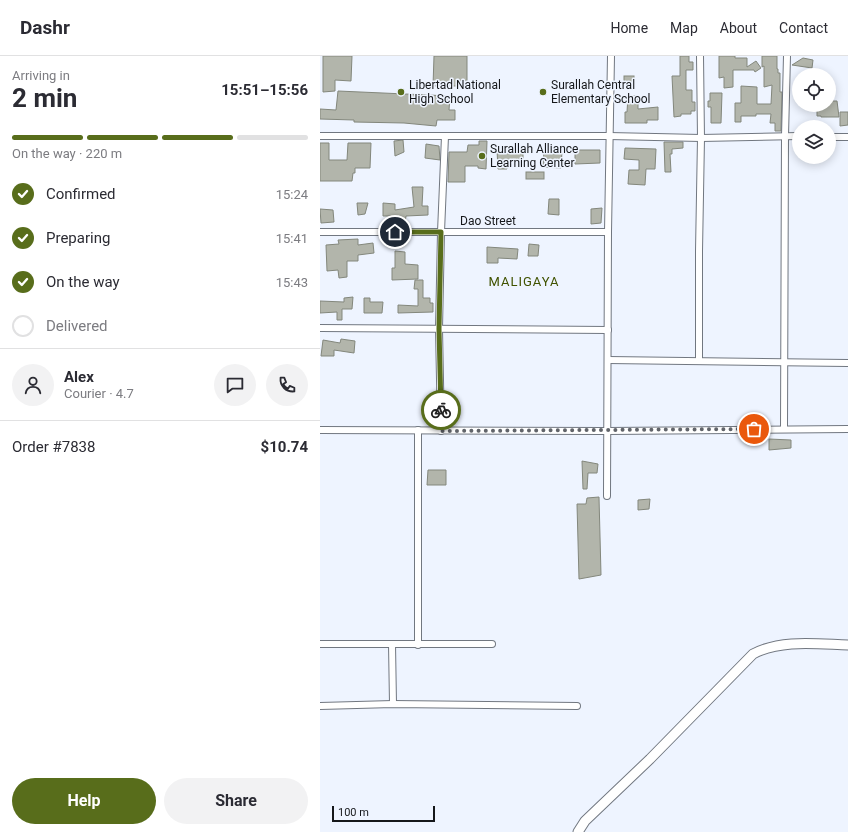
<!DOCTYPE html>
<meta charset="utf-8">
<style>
:root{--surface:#fff;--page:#f2f2f3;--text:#2b2b33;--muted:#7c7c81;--line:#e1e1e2;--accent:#586d1b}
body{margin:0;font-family:Roboto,sans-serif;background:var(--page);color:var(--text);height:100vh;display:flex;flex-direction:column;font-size:15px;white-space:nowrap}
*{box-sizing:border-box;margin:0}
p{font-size:13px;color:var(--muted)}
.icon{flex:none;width:22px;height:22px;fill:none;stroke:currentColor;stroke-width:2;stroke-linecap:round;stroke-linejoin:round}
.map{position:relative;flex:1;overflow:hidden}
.sheet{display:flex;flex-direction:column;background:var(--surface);width:320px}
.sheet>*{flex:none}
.fabs{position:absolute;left:472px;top:12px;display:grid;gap:8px}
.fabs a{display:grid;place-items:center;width:44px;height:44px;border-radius:50%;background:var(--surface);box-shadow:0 2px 10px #0003;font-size:20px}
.scale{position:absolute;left:12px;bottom:10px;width:103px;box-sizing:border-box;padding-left:4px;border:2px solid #15171a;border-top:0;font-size:11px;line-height:14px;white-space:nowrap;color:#15171a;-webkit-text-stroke:3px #eef4ff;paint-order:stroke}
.pin{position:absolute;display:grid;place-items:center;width:34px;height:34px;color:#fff;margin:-17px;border:2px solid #fff;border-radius:50%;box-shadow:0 1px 4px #0007}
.courier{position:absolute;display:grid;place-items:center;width:40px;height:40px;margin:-20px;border:3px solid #586d1b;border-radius:50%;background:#fff;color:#222;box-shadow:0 1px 5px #0007}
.headline em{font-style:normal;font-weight:700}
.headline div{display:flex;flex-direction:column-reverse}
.headline{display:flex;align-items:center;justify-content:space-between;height:68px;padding:0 12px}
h1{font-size:26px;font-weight:700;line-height:30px}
.bar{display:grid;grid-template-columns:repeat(4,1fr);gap:6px 4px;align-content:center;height:48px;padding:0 12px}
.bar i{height:5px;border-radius:3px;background:var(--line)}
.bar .current{background:var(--accent)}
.bar p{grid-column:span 4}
.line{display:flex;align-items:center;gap:10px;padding:0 12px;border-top:1px solid var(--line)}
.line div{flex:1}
.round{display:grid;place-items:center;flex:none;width:42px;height:42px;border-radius:21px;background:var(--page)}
ol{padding:0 12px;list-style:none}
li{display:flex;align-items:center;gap:12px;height:44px}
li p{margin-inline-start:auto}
li .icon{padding:4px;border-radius:50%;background:var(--accent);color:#fff;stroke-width:4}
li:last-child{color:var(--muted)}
li i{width:22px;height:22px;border:2px solid var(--line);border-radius:50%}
.primary-button{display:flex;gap:8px;margin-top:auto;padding:8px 12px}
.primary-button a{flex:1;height:46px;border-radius:24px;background:var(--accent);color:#fff;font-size:16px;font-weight:700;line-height:46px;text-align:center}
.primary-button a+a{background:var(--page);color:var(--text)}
header{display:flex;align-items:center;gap:24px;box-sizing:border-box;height:56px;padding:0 20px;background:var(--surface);border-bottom:1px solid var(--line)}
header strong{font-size:19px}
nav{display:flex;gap:22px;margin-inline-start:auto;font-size:14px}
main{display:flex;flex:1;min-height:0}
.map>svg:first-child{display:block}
.building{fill:#b2b5ab;stroke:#83877c}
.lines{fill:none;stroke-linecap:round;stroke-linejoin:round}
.street-casing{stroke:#717780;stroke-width:8}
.secondary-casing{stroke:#717780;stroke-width:11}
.street{stroke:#fff;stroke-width:6}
.secondary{stroke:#fff;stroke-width:9}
.done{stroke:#61646a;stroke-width:4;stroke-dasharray:0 7.2}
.route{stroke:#586d1b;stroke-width:5}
.poi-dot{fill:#586d1b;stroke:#eef4ff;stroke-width:1.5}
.labels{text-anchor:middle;stroke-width:3;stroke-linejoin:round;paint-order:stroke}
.poi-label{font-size:12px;fill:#15171a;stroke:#eef4ff;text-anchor:start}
.street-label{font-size:12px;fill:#15171a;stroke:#eef4ff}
.neighbourhood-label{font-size:13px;letter-spacing:1px;fill:#405200;stroke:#eef4ff}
</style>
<header>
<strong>Dashr</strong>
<nav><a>Home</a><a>Map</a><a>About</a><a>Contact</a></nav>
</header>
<main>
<section class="sheet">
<div class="headline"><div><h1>2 min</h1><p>Arriving in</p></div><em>15:51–15:56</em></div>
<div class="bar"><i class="current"></i><i class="current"></i><i class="current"></i><i></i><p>On the way · 220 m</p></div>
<ol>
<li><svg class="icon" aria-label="check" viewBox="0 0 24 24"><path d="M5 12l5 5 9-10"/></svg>Confirmed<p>15:24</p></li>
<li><svg class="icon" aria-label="check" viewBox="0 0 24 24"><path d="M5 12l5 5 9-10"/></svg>Preparing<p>15:41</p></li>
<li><svg class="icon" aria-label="check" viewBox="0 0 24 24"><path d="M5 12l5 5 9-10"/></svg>On the way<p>15:43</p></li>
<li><i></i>Delivered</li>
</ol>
<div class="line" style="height:72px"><a class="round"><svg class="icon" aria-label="person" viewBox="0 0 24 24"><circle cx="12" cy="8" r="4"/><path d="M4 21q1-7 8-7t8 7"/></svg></a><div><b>Alex</b><p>Courier · 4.7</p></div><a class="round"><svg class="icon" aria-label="chat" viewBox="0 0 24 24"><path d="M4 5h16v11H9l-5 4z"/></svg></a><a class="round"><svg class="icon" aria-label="phone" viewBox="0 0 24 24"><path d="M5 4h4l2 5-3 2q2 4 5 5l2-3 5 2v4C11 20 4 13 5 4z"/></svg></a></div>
<div class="line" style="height:52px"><div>Order #7838</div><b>$10.74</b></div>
<div class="primary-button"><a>Help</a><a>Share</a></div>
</section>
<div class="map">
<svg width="528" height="776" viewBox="0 0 528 776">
<rect width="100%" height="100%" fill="#eef4ff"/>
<g class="building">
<polygon points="3,0 32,0 31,25 15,24 15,35 3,36"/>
<polygon points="114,0 147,0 147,30 113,30"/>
<polygon points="360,0 369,0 369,6 373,6 373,14 366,14 366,34 372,34 372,46 375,46 375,55 371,55 371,58 361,58 361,60 354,61 352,20 360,20"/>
<polygon points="399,0 415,0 415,2 427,2 427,11 436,5 441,12 435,16 434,14 413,14 413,31 404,32 404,21 399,22"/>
<polygon points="442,0 457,0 457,13 458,13 458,17 460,17 460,36 462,36 461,75 455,75 455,67 450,67 451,58 436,58 436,60 421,60 421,66 415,66 415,47 421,47 421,30 437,31 437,48 451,48 452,29 444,31 444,10 442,11"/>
<polygon points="483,2 493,4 492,12 472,9"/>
<rect x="304" y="20" width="10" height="8"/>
<polygon points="18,35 130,40 129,54 135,54 135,64 117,64 116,70 84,67 34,66 34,64 0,63 0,53 16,54"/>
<polygon points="390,37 402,37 401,67 391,67 391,51 388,51 388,45 390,45"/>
<polygon points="308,40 318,40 318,53 338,51 338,64 327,64 327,67 305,67 305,56 307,56"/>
<polygon points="509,45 517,45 519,61 501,61 501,60 497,60 497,52 501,52 500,49 509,49"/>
<polygon points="520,56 528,56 528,69 520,70"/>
<polygon points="83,84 84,96 75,100 74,85"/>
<polygon points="159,85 167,85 166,113 158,112 158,110 145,110 145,126 128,126 129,96 147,96 148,89 159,89"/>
<polygon points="344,86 363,86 363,92 352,93 352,98 350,98 351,116 345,116"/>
<polygon points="0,87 9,87 9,104 27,104 28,87 51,87 50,112 35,112 35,117 33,117 32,125 0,125"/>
<polygon points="106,88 119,90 120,104 105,102"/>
<polygon points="194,92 203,92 203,105 187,104 187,113 178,113 177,94"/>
<polygon points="305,92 336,93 335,113 326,113 325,129 308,128 309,114 319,114 319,104 304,103"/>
<polygon points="224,94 242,95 241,112 223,111"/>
<polygon points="255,94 280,94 280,107 255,108"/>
<rect x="206" y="116" width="18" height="7"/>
<polygon points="92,131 103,131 102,150 108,150 108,159 86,160 85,167 78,166 78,160 63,160 63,147 75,148 75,154 94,151"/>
<polygon points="229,143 239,143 239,159 228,158"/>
<polygon points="37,147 48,147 45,158 38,159"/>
<polygon points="282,152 281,167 271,168 271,153"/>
<polygon points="0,153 13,154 14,166 1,167"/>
<polygon points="38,183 38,189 53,187 54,197 38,199 38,205 27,205 27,221 19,222 18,214 7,215 6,189 19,188 18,184"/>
<polygon points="209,188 219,189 218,200 208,200"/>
<polygon points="167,191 198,193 197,203 178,202 178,207 167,207"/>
<polygon points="75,195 85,196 85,208 98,209 98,223 72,224 72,212 75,212"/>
<polygon points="95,224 103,224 103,242 110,242 110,247 113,247 113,256 78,257 78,249 98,250 98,233 94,233"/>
<polygon points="33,241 32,253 22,253 22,264 17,264 17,256 0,257 0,245 24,246 24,242"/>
<polygon points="44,242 50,242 50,246 63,246 62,257 44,257"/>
<polygon points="21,283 35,285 34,297 14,294 14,300 1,300 3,284 20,287"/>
<polygon points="449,383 471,384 471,392 449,394"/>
<polygon points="262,405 278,408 277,417 268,417 267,433 263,433"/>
<polygon points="108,414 126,414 126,429 107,429"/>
<polygon points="279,441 281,519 259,523 257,448 266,448 267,442"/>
<polygon points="330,443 329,453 318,454 318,444"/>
</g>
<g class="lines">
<g class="street-casing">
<g id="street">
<polyline points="0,80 289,80 381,82 479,80"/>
<polyline points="509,81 528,81"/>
<polyline points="0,176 288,176"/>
<polyline points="0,272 288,274"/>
<polyline points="288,304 528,307"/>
<polyline points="379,305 379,195 381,82 380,0"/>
<polyline points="464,373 465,80 467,0"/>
<polyline points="0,374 287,375 528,373"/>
<polyline points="98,374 98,589"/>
<polyline points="121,375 119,273 121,176 125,80"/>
<polyline points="287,440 288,176 291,0"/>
<polyline points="0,588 172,588"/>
<polyline points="72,588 73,648"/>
<polyline points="0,650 73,648 257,650"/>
</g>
</g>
<g class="secondary-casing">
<path id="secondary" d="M 258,776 L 265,765 L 330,703 L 433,598 C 461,583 497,588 528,589"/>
</g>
<use href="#street" class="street"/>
<use href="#secondary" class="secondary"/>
</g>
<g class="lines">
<polyline class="done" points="121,354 122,375 434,373"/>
<polyline class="route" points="75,176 121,176 119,273 121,354"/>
</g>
<g class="poi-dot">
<circle cx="81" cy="36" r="4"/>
<circle cx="223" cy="36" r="4"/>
<circle cx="162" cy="100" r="4"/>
</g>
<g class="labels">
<g class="poi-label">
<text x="89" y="33">Libertad National<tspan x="89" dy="14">High School</tspan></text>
<text x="231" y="33">Surallah Central<tspan x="231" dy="14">Elementary School</tspan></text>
<text x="170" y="97">Surallah Alliance<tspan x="170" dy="14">Learning Center</tspan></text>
</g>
<g class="street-label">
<text x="168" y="169">Dao Street</text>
</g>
<g class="neighbourhood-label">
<text x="204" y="230">MALIGAYA</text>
</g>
</g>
</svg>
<div class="fabs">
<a><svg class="icon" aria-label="locate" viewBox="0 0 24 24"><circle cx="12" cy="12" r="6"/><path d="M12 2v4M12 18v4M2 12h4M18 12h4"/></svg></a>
<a><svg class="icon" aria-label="layers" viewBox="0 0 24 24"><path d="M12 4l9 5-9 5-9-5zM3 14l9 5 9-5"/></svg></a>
</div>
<div class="scale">100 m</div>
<div class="pin" style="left:434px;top:373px;background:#ea580c"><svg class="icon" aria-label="bag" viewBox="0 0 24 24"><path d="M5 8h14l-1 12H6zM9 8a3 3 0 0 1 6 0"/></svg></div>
<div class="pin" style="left:75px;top:176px;background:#1f2937"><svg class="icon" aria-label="home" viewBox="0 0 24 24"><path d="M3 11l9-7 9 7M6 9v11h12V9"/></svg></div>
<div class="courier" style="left:121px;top:354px"><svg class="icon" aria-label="bike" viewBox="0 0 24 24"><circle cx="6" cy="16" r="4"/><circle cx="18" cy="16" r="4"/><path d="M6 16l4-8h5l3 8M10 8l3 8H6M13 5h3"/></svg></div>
</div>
</main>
